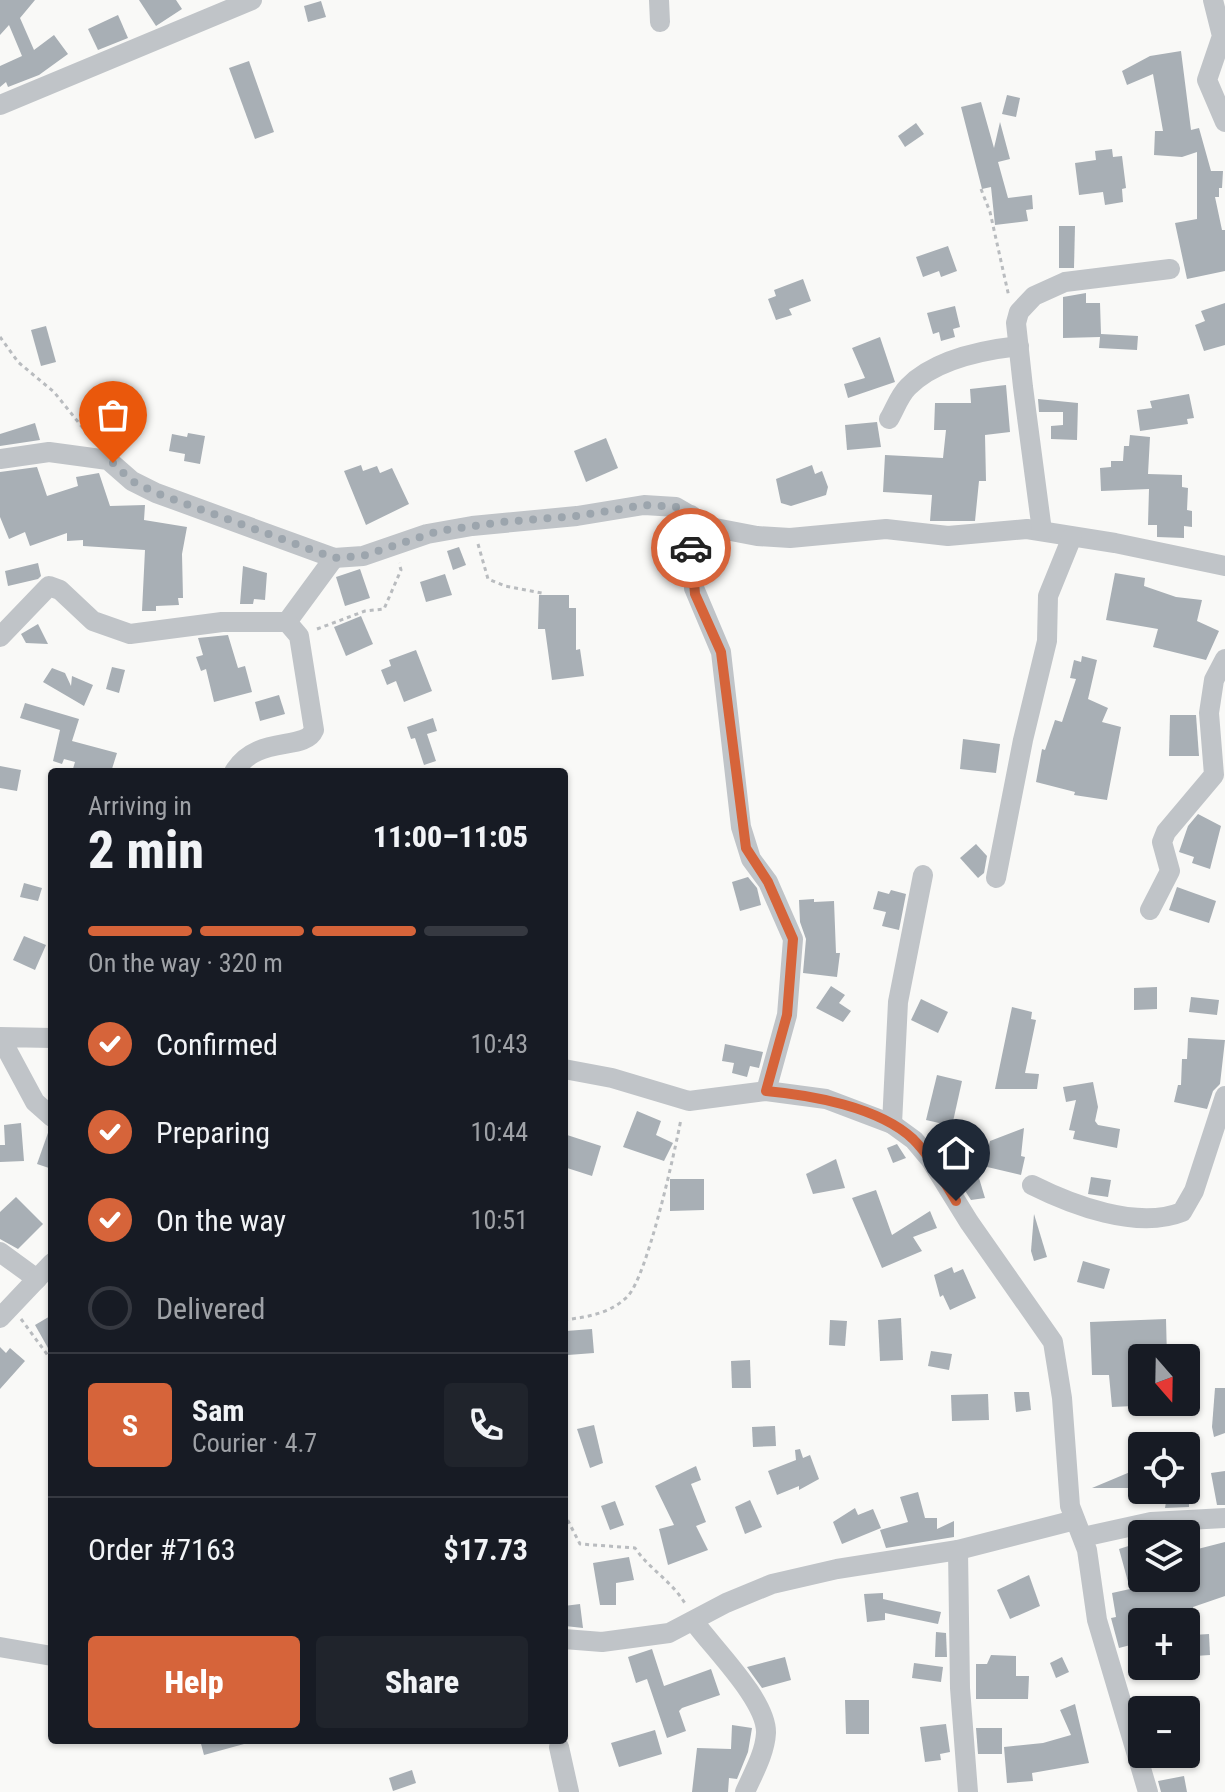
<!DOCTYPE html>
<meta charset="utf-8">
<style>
:root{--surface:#171b24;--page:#20242c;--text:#f1f3f6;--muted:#9ea1a6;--line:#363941;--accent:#d6643a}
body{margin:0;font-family:"Roboto Condensed",sans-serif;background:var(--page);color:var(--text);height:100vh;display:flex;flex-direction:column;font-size:30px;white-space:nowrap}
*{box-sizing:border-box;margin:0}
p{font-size:26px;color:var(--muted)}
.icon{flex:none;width:44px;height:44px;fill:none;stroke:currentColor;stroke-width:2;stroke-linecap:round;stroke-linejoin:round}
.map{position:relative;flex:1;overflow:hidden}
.drawer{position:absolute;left:48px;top:768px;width:520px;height:976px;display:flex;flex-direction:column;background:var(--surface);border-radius:8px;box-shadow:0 2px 6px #0004}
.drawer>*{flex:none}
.needle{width:52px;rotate:160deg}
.fabs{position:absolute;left:1128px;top:1344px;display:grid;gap:16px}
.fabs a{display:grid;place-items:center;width:72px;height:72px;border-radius:8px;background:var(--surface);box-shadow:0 2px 6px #0004;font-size:40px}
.pin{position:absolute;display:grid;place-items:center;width:68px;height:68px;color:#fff;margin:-82px -34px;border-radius:50% 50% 50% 0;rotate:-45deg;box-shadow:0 0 8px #0007}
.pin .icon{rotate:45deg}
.courier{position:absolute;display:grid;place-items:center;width:80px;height:80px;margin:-40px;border:6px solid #d6643a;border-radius:50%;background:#fff;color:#222;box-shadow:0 2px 10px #0007}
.summary em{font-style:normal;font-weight:800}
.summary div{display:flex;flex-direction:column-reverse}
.summary{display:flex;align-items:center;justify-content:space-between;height:136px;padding:0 40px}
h1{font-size:52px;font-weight:800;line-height:60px}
.bar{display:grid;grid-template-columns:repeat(4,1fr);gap:12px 8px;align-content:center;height:96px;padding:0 40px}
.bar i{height:10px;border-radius:6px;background:var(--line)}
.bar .on{background:var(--accent)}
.bar p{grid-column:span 4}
.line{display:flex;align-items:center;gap:20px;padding:0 40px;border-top:2px solid var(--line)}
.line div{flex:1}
.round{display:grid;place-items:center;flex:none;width:84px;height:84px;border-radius:8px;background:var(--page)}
ol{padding:0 40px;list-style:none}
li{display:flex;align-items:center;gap:24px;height:88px}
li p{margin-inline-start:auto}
li .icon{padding:8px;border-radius:50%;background:var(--accent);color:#fff;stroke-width:4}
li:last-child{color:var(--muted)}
li i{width:44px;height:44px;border:4px solid var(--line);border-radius:50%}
.action{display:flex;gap:16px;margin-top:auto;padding:16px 40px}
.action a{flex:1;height:92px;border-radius:8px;background:var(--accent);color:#fff;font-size:32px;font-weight:800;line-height:92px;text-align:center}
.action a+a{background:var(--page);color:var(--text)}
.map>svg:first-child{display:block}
.building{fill:#a8afb5}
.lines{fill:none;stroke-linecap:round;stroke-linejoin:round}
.path{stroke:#b9bcbf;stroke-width:3;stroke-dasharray:4 4;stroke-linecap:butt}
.minor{stroke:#c0c4c8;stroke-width:20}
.done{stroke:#9ca5ad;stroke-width:8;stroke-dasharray:0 14.4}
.route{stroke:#d6643a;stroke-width:10}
</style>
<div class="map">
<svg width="1225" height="1792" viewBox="0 0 1225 1792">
<rect width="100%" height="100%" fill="#f9f9f7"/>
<g class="building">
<polygon points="0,0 35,0 20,18 34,50 54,35 68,54 39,75 8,87 6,82 0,87 0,66 22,56 9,25 0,35"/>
<polygon points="139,0 176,0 182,9 156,26"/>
<polygon points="321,1 326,17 308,22 304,6"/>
<polygon points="118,15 128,38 98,50 88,29"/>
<polygon points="1181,51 1191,130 1199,128 1211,171 1223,171 1222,188 1219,188 1219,197 1215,197 1222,230 1225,230 1225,271 1187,279 1175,223 1197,219 1197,152 1182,157 1154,155 1155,131 1163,131 1153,74 1127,85 1122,71 1150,56"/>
<polygon points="249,61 274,132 255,139 229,68"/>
<polygon points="1007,95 1020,98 1016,117 1002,114"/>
<polygon points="981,102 994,148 1000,122 1010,159 998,162 1008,198 1032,195 1033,209 1026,210 1028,221 995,225 991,187 982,189 961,107"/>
<polygon points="916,123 924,134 905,147 898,136"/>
<polygon points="1112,149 1113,157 1122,156 1126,188 1122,189 1123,202 1105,205 1103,192 1079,195 1075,163 1096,160 1095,151"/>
<polygon points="1059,226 1075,226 1074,268 1059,268"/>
<polygon points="948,246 957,271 941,277 939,271 923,277 916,257"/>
<polygon points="803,279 811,301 789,309 792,315 776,320 768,299 776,296 774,290"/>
<polygon points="1086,293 1086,303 1100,303 1101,334 1138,336 1137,350 1099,348 1100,337 1063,338 1063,297"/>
<polygon points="1225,303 1225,345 1204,351 1195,325 1205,321 1201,311"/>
<polygon points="955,306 960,327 953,329 955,337 941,341 939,332 933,334 927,313"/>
<polygon points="46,326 56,362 41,366 31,330"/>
<polygon points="880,337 895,382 848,398 844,384 865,378 852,348"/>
<polygon points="1006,385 1010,432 985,435 986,481 979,481 975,521 930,521 932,495 883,492 885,455 943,458 946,430 934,430 935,403 971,403 970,389"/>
<polygon points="1189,394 1194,418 1187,419 1188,424 1140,431 1137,410 1152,408 1150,401"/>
<polygon points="1038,399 1078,403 1077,440 1051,439 1051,426 1063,425 1063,412 1039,412"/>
<polygon points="877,422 881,447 847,450 845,425"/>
<polygon points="35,423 40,440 0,446 0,434"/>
<polygon points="188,433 205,436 200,464 184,461 185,454 169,451 172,434 187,437"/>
<polygon points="1130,435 1150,437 1148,474 1182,475 1182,487 1188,488 1187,510 1192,511 1192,527 1184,526 1184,538 1157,537 1157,525 1148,525 1149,489 1101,491 1100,468 1111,467 1111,461 1123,461 1124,446 1129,446"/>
<polygon points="606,438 618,468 586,482 574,451"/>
<polygon points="361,465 363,471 377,466 380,473 392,468 409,504 366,525 344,471"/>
<polygon points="812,465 815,474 822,471 828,487 826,495 791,506 781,503 776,479"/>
<polygon points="37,467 47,496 78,486 76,477 99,473 110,506 145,505 144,520 187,527 182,554 183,598 178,598 179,605 156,606 156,611 142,611 145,550 83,546 83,540 67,541 67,533 30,546 25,532 9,539 0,517 0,472"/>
<polygon points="459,547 466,565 453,570 447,551"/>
<polygon points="38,563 41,576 38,579 8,586 5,571"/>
<polygon points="243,566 267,573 265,600 254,599 253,604 240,604"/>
<polygon points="360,569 370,598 345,606 336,577"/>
<polygon points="1115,573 1145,578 1144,586 1176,597 1202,600 1197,621 1219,631 1206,660 1153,647 1158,629 1106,620"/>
<polygon points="445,574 452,595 426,602 420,582"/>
<polygon points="539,595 569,595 569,608 576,608 576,650 580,649 584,676 552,680 545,629 538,629"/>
<polygon points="361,616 373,644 346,656 334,627"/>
<polygon points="38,624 48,644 26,643 21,634"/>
<polygon points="228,635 238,668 245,666 252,692 214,702 206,669 201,671 196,657 203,655 198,638"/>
<polygon points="416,650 432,691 404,702 396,681 387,685 381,670 391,666 389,660"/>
<polygon points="1082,656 1097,660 1088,699 1108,708 1102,722 1121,727 1107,800 1074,795 1075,792 1036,782 1042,749 1045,750 1055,720 1062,722 1076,679 1070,678 1074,660 1081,662"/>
<polygon points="112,667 125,670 119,693 106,689"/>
<polygon points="52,668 65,673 71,686 72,676 93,685 84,706 43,682"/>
<polygon points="279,695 285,714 260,721 255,702"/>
<polygon points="25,703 79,719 72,741 117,753 111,772 72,772 75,762 64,759 62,764 53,761 60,730 20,718"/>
<polygon points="1170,715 1196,715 1199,756 1169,756"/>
<polygon points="433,718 437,731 427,734 436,761 424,765 415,738 411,739 407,727"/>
<polygon points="963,739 1000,744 996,773 960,769"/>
<polygon points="0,766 21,770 17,791 0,788"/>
<polygon points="1198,814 1221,826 1210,869 1192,863 1194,857 1179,852 1188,826"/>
<polygon points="976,844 987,856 984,873 978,878 960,858"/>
<polygon points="748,877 757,888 761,905 740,911 732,882"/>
<polygon points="24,883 42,888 38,901 20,897"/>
<polygon points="1177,887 1216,901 1209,923 1169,910"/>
<polygon points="891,890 906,894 899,930 882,926 886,912 873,909 878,891 889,894"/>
<polygon points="814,899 814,902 834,901 836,953 840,953 837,977 803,973 806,939 800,922 799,900"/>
<polygon points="24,936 46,945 35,970 13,960"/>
<polygon points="831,986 845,995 839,1003 851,1011 843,1022 816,1008"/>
<polygon points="1157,987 1157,1009 1134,1010 1134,988"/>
<polygon points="1191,997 1219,1000 1217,1015 1189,1012"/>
<polygon points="921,999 948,1012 938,1033 911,1020"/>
<polygon points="1012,1007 1032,1012 1031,1019 1036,1020 1025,1073 1039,1074 1037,1089 995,1089"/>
<polygon points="1188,1038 1225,1040 1220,1084 1213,1091 1207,1109 1174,1102 1178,1085 1181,1085 1182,1059 1187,1059"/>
<polygon points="725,1044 763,1052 759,1068 750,1066 747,1077 732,1073 734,1063 722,1061"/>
<polygon points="937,1075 962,1081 952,1126 926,1120"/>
<polygon points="1093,1082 1098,1107 1095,1121 1098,1125 1120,1129 1117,1148 1073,1139 1075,1131 1069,1130 1076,1100 1066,1102 1063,1087"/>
<polygon points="637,1111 661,1121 656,1135 673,1143 664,1161 623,1147"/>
<polygon points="21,1123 24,1161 0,1162 0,1145 5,1145 4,1125"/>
<polygon points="1024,1128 1021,1156 1025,1157 1021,1175 983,1166 990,1141"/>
<polygon points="49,1130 52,1130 52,1169 37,1164"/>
<polygon points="564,1134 601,1146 592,1176 564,1167"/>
<polygon points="897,1144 906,1158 893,1163 887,1148"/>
<polygon points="970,1148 985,1198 971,1200 962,1186 961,1180 968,1179 958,1153"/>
<polygon points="836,1159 845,1188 813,1194 806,1174"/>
<polygon points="1091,1177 1111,1180 1108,1197 1088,1194"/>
<polygon points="670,1179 704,1179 704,1210 670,1211"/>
<polygon points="876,1190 892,1235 930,1211 937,1228 913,1237 922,1251 882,1268 852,1198"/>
<polygon points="16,1197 43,1224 18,1249 0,1239 0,1212"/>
<polygon points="1034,1214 1047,1257 1034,1261 1031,1251"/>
<polygon points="1083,1261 1110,1269 1104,1289 1077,1282"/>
<polygon points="952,1267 954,1273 963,1269 976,1298 950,1310 943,1295 940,1297 934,1275"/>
<polygon points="52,1315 52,1355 35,1325"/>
<polygon points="901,1318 903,1360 880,1361 878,1320"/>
<polygon points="1166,1319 1167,1358 1142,1358 1142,1373 1132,1374 1134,1406 1112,1407 1109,1375 1092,1375 1090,1322"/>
<polygon points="830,1320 847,1321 845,1346 829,1345"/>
<polygon points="592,1329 594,1353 568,1355 566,1331"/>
<polygon points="0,1347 6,1353 10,1348 25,1361 0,1389"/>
<polygon points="931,1351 952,1354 949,1370 928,1366"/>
<polygon points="750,1360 751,1388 732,1388 731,1361"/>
<polygon points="1215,1388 1225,1388 1225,1433 1214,1437 1212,1427"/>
<polygon points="1014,1392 1029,1392 1031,1410 1016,1412"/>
<polygon points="988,1394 989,1420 952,1421 951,1395"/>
<polygon points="594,1425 603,1463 590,1468 577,1429"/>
<polygon points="775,1426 776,1446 753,1447 752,1427"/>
<polygon points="800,1449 803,1458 810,1455 819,1479 799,1490 799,1486 777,1495 768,1471 796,1460 795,1450"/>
<polygon points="696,1466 701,1480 691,1484 706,1522 696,1526 708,1550 668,1565 659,1529 674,1525 655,1486"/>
<polygon points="1142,1467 1142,1488 1092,1488"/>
<polygon points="1225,1471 1225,1505 1217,1505 1211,1473"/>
<polygon points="1168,1490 1184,1490 1189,1494 1189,1507 1165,1508"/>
<polygon points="918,1492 925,1518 937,1518 937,1529 954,1521 954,1537 886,1548 880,1530 908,1522 900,1497"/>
<polygon points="750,1500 762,1527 745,1534 735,1507"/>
<polygon points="615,1501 624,1525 610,1530 601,1506"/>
<polygon points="855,1508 858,1515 873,1509 881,1528 842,1544 833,1522"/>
<polygon points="1225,1542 1225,1596 1193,1607 1195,1614 1170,1621 1142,1622 1142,1642 1119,1648 1111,1618 1116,1617 1112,1593 1130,1589 1119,1549 1138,1543 1142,1578 1147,1585 1156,1583 1158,1590 1186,1582 1186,1552"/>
<polygon points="629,1557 634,1580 616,1583 616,1605 600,1605 593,1563"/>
<polygon points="1029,1575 1040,1606 1010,1619 997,1590"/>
<polygon points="883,1593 883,1599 941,1612 938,1624 885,1613 885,1620 867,1622 864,1594"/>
<polygon points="580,1604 583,1628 565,1626 564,1606"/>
<polygon points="936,1632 946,1633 947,1657 935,1657"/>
<polygon points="1209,1634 1210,1655 1195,1656 1193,1635"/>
<polygon points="652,1649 664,1686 711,1669 720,1695 682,1708 679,1711 686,1731 667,1738 647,1679 636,1683 628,1657"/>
<polygon points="991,1655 1016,1656 1016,1676 1029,1676 1028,1699 976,1699 976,1664 987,1664"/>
<polygon points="785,1657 791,1680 762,1688 747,1667"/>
<polygon points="1062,1657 1069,1672 1056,1678 1050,1663"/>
<polygon points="914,1663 943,1667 941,1682 912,1678"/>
<polygon points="845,1700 869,1700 869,1734 846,1734"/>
<polygon points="1075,1704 1089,1763 1032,1773 1033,1781 1007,1783 1004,1747 1043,1743 1071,1735 1060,1710"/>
<polygon points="946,1724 950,1752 940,1754 941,1760 925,1762 920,1727"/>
<polygon points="732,1725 752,1728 748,1752 737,1779 729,1778 728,1792 692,1792 697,1748 731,1749"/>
<polygon points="976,1728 1002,1728 1002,1754 978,1754"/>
<polygon points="655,1730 662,1754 619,1767 611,1743"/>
<polygon points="200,1740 244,1740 244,1744 204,1755"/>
<polygon points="412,1770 416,1783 393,1791 389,1778"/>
<polygon points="1184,1776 1187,1792 1161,1792 1158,1781"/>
</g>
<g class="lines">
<g class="path">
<polyline points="981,189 990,212 1009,297"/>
<polyline points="0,337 18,362 54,392 91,438"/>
<polyline points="478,544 488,579 505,586 542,593"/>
<polyline points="317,629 365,611 384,609 401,570 399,563"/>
<polyline points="21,1319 52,1361"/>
<path d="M 564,1320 C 587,1317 609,1314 627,1297 C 647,1278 675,1151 681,1119"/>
<path d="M 564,1513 L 580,1544 L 635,1548 C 650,1570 672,1581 686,1605"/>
</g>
<g class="minor">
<polyline points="659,0 660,22"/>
<polyline points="1213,0 1222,36 1207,80 1225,122"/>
<polyline points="0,105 252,0"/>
<path d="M 889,419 C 895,409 899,396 908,387 C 934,360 983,350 1019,346"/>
<polyline points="0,459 49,452 108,460 132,481 156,493 334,558 363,556 427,534 472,526 577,516 644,505 676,507 710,527 757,536 790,538 886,529 948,536 1027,529 1115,543 1225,566"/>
<polyline points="691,515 694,588 721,652 741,827 751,859 768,882 793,939 787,1015 766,1091"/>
<polyline points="1042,531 1023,387 1016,323 1019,312 1034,296 1065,282 1170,269"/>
<polyline points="287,622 334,558"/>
<path d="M 0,637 L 49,586 L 60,590 L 93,621 L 130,634 L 222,622 L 287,622 L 299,636 L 314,730 C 305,752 256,734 234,772"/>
<polyline points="996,878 1023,740 1047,641 1048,596 1072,537"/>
<polyline points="1150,910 1170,871 1162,842 1166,832 1214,775 1209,713 1214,680 1225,659"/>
<polyline points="52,1038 0,1037 35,1102 52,1117"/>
<polyline points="564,1069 612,1078 689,1101 766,1091 826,1099 892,1124 914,1140 930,1159 969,1222 1053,1342 1062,1398 1070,1506 1087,1550 1097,1620 1148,1792"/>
<polyline points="892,1124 898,1002 923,875"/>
<path d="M 1032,1185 C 1072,1205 1137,1230 1182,1212 L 1194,1191 L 1225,1096"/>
<polyline points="0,1252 37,1279"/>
<polyline points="0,1318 52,1263"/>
<polyline points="1083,1537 1151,1522 1225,1518"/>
<polyline points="958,1550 960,1688 968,1792"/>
<path d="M 695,1623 C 714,1649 767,1701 766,1733 C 765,1753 753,1774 745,1792"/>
<polyline points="564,1639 602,1642 669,1633 726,1603 772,1584 837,1569 958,1550 1075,1520"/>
<polyline points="0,1647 52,1656"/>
<polyline points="559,1747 569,1792"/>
</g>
</g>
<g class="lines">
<polyline class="done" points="113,463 132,481 156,493 334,558 363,556 439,531 502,522 577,516 644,505 676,507 691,515 691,548"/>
<path class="route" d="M 691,548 L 695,594 L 721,652 L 746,848 L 768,882 L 793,939 L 787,1015 L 766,1091 C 811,1095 879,1107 913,1139 C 931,1157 943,1180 956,1201"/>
</g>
</svg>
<div class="fabs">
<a><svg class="needle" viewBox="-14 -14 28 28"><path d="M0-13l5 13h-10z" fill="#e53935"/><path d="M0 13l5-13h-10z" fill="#9ea1a6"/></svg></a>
<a><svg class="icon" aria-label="locate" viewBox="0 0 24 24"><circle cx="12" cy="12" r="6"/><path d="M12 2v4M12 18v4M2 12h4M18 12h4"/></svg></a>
<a><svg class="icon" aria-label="layers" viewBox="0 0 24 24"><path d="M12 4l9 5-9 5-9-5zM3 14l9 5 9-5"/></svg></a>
<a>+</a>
<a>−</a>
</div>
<div class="pin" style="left:113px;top:463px;background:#ea580c"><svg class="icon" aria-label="bag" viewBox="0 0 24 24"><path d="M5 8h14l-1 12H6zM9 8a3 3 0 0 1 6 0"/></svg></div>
<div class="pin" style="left:956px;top:1201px;background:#1f2937"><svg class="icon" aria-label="home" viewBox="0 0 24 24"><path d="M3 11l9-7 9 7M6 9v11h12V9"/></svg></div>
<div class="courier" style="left:691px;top:548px"><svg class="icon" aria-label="car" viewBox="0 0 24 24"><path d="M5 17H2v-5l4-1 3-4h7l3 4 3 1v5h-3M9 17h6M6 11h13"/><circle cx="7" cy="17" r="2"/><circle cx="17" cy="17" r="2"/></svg></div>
<section class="drawer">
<div class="summary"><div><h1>2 min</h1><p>Arriving in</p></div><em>11:00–11:05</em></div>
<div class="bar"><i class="on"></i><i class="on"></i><i class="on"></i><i></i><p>On the way · 320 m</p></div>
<ol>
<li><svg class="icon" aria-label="check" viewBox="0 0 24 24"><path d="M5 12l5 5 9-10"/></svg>Confirmed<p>10:43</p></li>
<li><svg class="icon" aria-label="check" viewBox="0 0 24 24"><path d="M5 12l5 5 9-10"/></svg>Preparing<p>10:44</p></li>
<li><svg class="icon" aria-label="check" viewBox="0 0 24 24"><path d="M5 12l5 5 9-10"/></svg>On the way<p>10:51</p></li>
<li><i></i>Delivered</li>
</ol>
<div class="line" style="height:144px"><b class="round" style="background:var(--accent);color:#fff">S</b><div><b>Sam</b><p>Courier · 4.7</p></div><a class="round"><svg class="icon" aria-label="phone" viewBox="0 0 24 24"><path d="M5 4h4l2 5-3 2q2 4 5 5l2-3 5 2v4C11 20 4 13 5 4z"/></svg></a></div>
<div class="line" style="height:104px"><div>Order #7163</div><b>$17.73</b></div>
<div class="action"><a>Help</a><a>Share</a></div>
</section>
</div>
